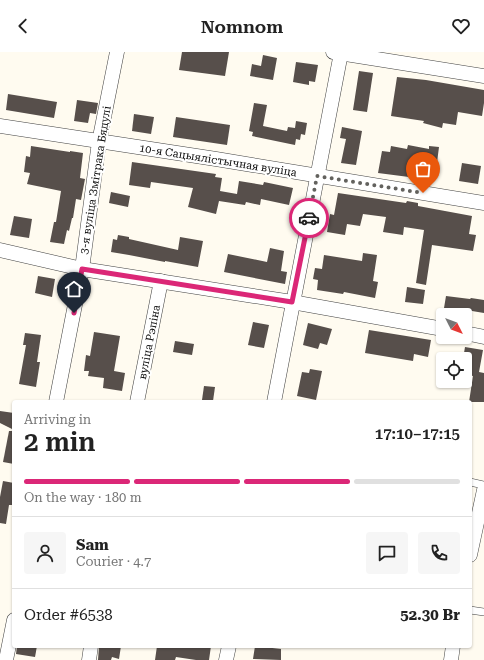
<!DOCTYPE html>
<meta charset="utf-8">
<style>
:root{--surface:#fff;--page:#f6f6f6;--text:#222;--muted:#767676;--line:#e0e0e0;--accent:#db2777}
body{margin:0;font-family:"Roboto Serif",serif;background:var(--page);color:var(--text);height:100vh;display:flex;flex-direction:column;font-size:15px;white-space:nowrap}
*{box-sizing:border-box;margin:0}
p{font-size:13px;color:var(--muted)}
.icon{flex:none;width:22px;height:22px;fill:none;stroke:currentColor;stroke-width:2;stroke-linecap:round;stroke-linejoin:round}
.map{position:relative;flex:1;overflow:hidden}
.side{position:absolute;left:12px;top:348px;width:460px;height:248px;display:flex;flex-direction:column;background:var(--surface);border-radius:4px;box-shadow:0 1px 3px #0004}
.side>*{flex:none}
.needle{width:26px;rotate:132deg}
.tools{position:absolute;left:436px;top:256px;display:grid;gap:8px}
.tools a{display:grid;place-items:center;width:36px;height:36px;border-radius:4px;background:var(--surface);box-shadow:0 1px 3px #0004;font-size:20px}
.pin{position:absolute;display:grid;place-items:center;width:34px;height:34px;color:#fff;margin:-41px -17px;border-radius:50% 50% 50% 0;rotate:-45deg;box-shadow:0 0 4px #0007}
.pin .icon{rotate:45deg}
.courier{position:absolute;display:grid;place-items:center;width:40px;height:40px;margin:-20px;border:3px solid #db2777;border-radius:50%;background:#fff;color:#222;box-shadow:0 1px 5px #0007}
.summary em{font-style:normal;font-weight:600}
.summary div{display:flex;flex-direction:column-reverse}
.summary{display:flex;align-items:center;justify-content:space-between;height:68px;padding:0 12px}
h1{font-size:26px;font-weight:600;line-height:30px}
.bar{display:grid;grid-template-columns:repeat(4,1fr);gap:6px 4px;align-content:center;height:48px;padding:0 12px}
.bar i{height:5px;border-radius:3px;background:var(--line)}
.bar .current{background:var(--accent)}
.bar p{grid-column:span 4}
.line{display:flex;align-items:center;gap:10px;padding:0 12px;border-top:1px solid var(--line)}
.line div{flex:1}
.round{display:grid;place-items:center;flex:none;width:42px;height:42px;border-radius:4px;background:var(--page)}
header{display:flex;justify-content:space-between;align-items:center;height:52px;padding:0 12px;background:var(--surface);font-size:18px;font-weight:600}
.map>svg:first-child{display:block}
.building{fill:#574f4b}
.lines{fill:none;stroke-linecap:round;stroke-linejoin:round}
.lane-casing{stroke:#424242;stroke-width:8}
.street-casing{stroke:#424242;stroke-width:15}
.lane{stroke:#fff;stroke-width:7}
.street{stroke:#fff;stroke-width:14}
.done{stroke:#63625e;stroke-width:4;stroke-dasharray:0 7.2}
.route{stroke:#db2777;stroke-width:5}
.labels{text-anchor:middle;stroke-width:4;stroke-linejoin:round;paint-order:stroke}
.street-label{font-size:11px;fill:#0f0f0f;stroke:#fff}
</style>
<header><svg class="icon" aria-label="back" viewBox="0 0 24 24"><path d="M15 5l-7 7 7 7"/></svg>Nomnom<svg class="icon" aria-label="heart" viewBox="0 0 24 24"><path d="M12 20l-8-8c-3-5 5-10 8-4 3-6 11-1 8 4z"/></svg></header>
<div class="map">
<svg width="484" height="608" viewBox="0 0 484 608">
<rect width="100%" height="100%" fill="#fffbf0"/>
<g class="building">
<polygon points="182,0 229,0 225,24 179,18"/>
<polygon points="263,3 277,6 273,28 250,24 252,12 261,14"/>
<polygon points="296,10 318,13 315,30 309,29 309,33 293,30"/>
<polygon points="359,19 373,21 367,60 353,58"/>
<polygon points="397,25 426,28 484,38 484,51 482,64 458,60 456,73 443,71 442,76 423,71 424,69 391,64"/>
<polygon points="8,42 57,50 54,66 6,58"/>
<polygon points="77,48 98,51 96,62 90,61 88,71 74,69"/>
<polygon points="254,51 267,53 263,74 287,79 288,75 295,76 296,69 307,71 305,83 301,82 300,88 296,87 295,93 252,84 253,80 249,79"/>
<polygon points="134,62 154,65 151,82 132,79"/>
<polygon points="176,65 230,73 227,93 173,85"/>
<polygon points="342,75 362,79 356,113 341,111 346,87 340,86"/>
<polygon points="408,93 429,97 429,94 439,95 435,126 409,122 409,125 378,121 382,99 390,100 391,94 407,97"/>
<polygon points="31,94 70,100 70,99 83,101 80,126 85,127 81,148 76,147 73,166 72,166 69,179 67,178 64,192 50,190 54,170 56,170 61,139 27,132 30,121 24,120 26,104 30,105"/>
<polygon points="132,110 216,122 215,125 222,126 220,139 237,142 239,129 263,133 264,130 293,136 289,153 261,147 260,153 246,150 245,153 219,149 216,162 188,155 193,136 151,130 150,136 129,133"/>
<polygon points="462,111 481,114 478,132 459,129"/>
<polygon points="111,140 130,144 128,155 109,151"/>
<polygon points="338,141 406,151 407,149 418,151 418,154 472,164 469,182 476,183 473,199 432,193 426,233 416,231 424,178 404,175 403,183 383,180 386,165 363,162 360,174 347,172 345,183 327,180 330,162 334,163"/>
<polygon points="14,164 32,167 29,186 10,183"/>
<polygon points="118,183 129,185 129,187 178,198 180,185 203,189 198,215 165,209 165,210 129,203 111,200 113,187 117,188"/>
<polygon points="270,196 284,199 281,219 287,220 285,232 224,220 228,202 267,210"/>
<polygon points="363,201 377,203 373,229 378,230 375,246 344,240 343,242 317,238 318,228 313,227 315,216 322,217 324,203 362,209"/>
<polygon points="38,224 55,227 52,245 35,241"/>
<polygon points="407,235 425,238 423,252 405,250"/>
<polygon points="446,244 470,247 471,246 484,248 484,261 460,257 459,259 444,256"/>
<polygon points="253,270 269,273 264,296 248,293"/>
<polygon points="308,271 332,277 327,293 320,291 318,297 303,293"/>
<polygon points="369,278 431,288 428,305 414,302 413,309 365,301"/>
<polygon points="94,280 120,284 114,319 125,321 122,339 103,336 104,326 88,324 89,319 84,319 86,303 90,304"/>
<polygon points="25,281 41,283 37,310 40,310 36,335 19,332 26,293 23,293"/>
<polygon points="175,289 194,292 192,303 173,300"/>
<polygon points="465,295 483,298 479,320 484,321 484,350 469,350 473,324 468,323 469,314 465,313 465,307 463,307"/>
<polygon points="310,317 322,319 316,348 297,344 302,320 309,321"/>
<polygon points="204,334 215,335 213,349 202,348"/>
<polygon points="0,359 14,361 14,378 0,371"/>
<polygon points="9,379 14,379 14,412 3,410"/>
<polygon points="3,429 14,431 14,441 12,453 9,453 6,472 0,471 0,445"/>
<polygon points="17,594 37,594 35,605 16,602"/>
<polygon points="99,594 121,594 119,607 112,605 111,608 98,608"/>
<polygon points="157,594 211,594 209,608 196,608 176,605 175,608 155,608"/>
<polygon points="255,594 281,597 281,608 253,607"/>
</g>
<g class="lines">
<g class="lane-casing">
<g id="lane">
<polyline points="470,430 484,433"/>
<polyline points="470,558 484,560"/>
</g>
</g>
<g class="street-casing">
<g id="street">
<polyline points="333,0 484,24"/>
<polyline points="0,74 216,107 484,151"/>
<polyline points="0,198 82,217 292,250 443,277"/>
<polyline points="465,281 484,285"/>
<polyline points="56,350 82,217 99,90 117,0"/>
<polyline points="137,350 161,229"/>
<polyline points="274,350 341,1"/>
<polyline points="470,503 484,438"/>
<polyline points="6,608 14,568"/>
<polyline points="89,608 91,594"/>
<polyline points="226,608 229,594"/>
<polyline points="451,608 453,594"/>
</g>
</g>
<use href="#lane" class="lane"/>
<use href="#street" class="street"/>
</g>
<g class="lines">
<polyline class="done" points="309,166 317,124 423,141"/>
<polyline class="route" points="74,261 82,217 292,250 309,166"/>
</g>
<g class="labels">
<g class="street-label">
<text transform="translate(218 108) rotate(9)" y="4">10-я Сацыялістычная вуліца</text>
<text transform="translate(95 128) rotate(-81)" y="4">3-я вуліца Змітрака Бядулі</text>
<text transform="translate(149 290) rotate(-79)" y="4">вуліца Рэпіна</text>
</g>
</g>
</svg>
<div class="tools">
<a><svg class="needle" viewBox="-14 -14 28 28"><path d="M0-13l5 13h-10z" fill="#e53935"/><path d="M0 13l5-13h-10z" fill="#767676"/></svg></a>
<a><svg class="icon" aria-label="locate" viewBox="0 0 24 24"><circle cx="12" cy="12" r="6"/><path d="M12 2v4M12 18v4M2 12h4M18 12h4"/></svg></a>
</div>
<div class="pin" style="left:423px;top:141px;background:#ea580c"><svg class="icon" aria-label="bag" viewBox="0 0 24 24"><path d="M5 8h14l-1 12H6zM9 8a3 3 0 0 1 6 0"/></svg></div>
<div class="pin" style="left:74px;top:261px;background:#1f2937"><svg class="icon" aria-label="home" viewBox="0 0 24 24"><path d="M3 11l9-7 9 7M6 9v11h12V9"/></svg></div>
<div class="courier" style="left:309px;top:166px"><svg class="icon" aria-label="car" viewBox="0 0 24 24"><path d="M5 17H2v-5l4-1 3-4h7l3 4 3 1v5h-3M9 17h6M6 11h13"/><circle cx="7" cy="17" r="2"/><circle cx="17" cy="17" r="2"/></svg></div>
<section class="side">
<div class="summary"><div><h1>2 min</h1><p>Arriving in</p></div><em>17:10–17:15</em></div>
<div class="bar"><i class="current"></i><i class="current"></i><i class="current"></i><i></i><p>On the way · 180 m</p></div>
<div class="line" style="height:72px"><a class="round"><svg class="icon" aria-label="person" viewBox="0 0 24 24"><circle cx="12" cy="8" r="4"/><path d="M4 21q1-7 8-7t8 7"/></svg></a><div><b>Sam</b><p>Courier · 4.7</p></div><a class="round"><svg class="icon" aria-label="chat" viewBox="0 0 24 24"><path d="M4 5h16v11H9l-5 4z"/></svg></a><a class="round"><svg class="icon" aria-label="phone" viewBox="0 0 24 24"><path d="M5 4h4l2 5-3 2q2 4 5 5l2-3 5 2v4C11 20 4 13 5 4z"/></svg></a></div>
<div class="line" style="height:52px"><div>Order #6538</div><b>52.30 Br</b></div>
</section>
</div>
